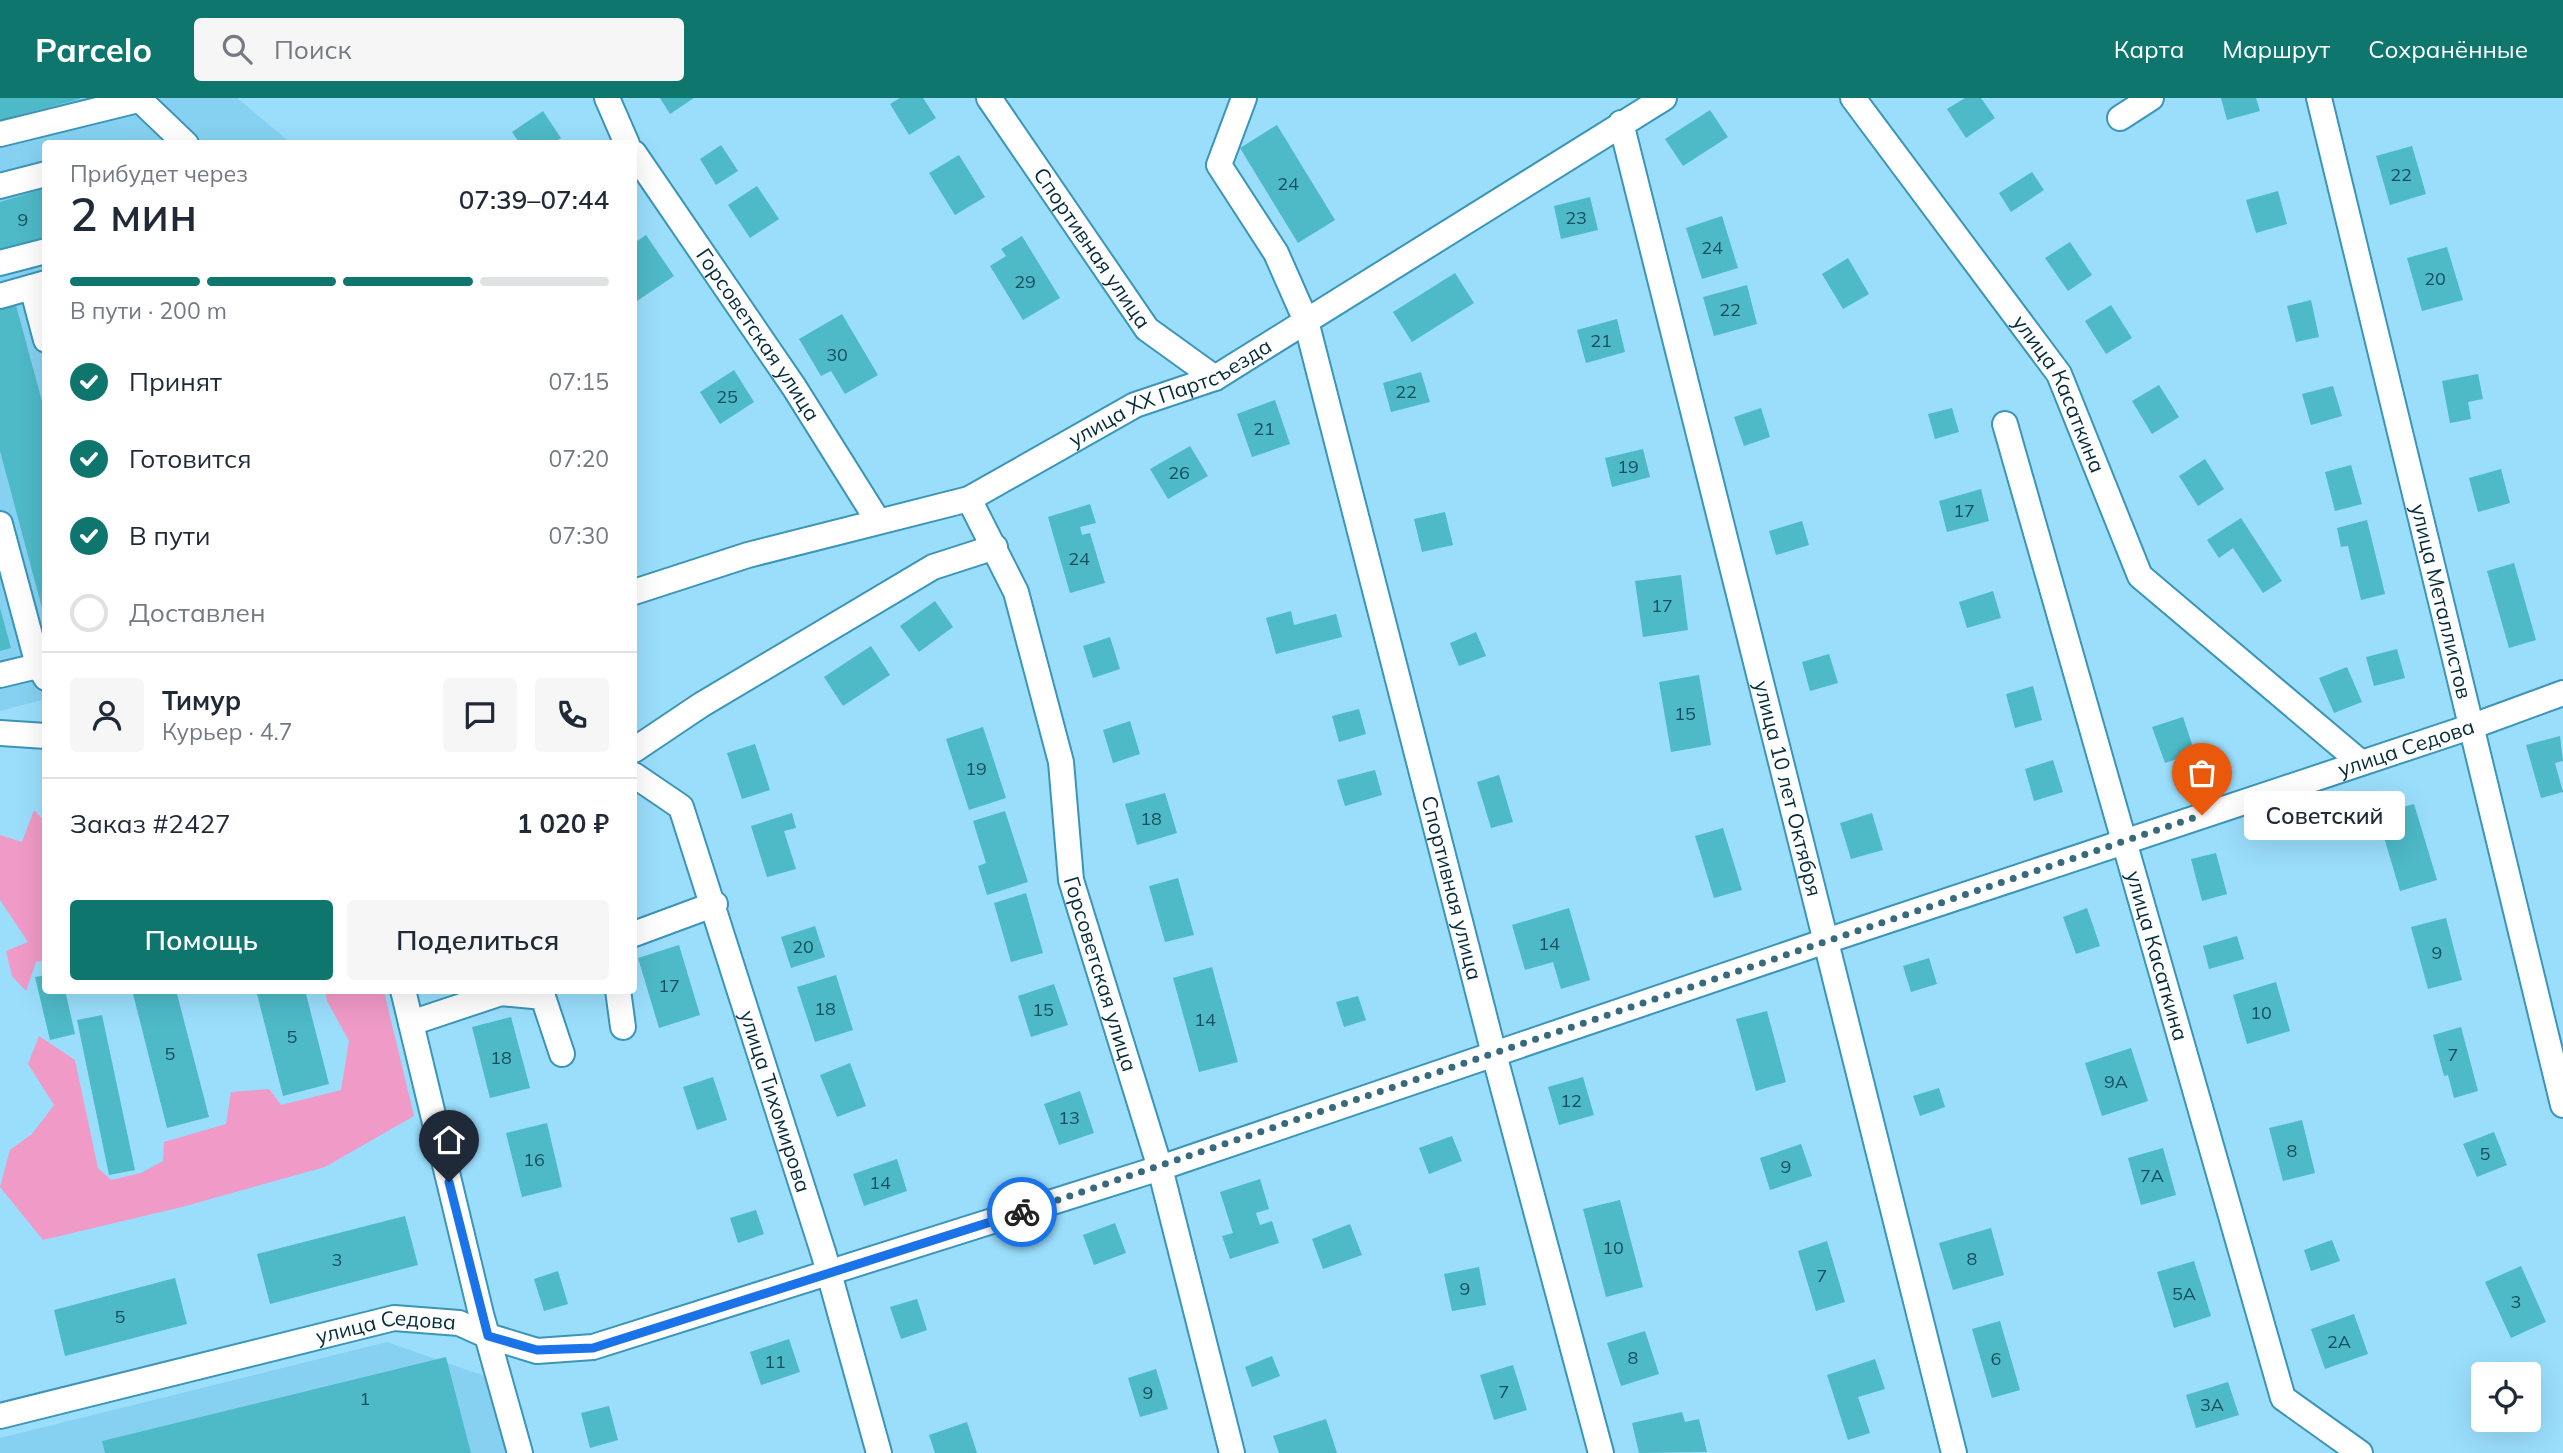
<!DOCTYPE html>
<html lang="ru">
<meta charset="utf-8">
<style>
:root{--surface:#fff;--page:#f6f6f7;--text:#1f2937;--muted:#747a83;--line:#e0e1e3;--accent:#0f766e}
body{margin:0;font-family:Mulish,sans-serif;background:var(--page);color:var(--text);height:100vh;display:flex;flex-direction:column;font-size:26px;white-space:nowrap}
*{box-sizing:border-box;margin:0}
p{font-size:23px;color:var(--muted)}
.icon{flex:none;width:38px;height:38px;fill:none;stroke:currentColor;stroke-width:2;stroke-linecap:round;stroke-linejoin:round}
.map{position:relative;flex:1;overflow:hidden}
.details{position:absolute;left:42px;top:42px;width:595px;height:854px;display:flex;flex-direction:column;background:var(--surface);border-radius:7px;box-shadow:0 7px 28px #0002}
.details>*{flex:none}
.tools{position:absolute;left:2471px;top:1264px;display:grid;gap:14px}
.tools a{display:grid;place-items:center;width:70px;height:70px;border-radius:7px;background:var(--surface);box-shadow:0 7px 28px #0002;font-size:35px}
.pin{position:absolute;display:grid;place-items:center;width:60px;height:60px;color:#fff;margin:-72px -30px;border-radius:50% 50% 50% 0;rotate:-45deg;box-shadow:0 0 7px #0007}
.pin .icon{rotate:45deg}
.courier{position:absolute;display:grid;place-items:center;width:70px;height:70px;margin:-35px;border:5px solid #1a73e8;border-radius:50%;background:#fff;color:#222;box-shadow:0 2px 9px #0007}
.bubble{position:absolute;height:49px;border-radius:7px;background:var(--surface);box-shadow:0 7px 28px #0002;font-size:23px;font-weight:600;line-height:49px;text-align:center}
.summary em{font-style:normal;font-weight:600}
.summary div{display:flex;flex-direction:column-reverse}
.summary{display:flex;align-items:center;justify-content:space-between;height:119px;padding:0 28px}
h1{font-size:46px;font-weight:600;line-height:52px}
.bar{display:grid;grid-template-columns:repeat(4,1fr);gap:10px 7px;align-content:center;height:84px;padding:0 28px}
.bar i{height:9px;border-radius:5px;background:var(--line)}
.bar .current{background:var(--accent)}
.bar p{grid-column:span 4}
.line{display:flex;align-items:center;gap:18px;padding:0 28px;border-top:2px solid var(--line)}
.line div{flex:1}
.round{display:grid;place-items:center;flex:none;width:74px;height:74px;border-radius:7px;background:var(--page)}
ol{padding:0 28px;list-style:none}
li{display:flex;align-items:center;gap:21px;height:77px}
li p{margin-inline-start:auto}
li .icon{padding:7px;border-radius:50%;background:var(--accent);color:#fff;stroke-width:4}
li:last-child{color:var(--muted)}
li i{width:38px;height:38px;border:4px solid var(--line);border-radius:50%}
.action{display:flex;gap:14px;margin-top:auto;padding:14px 28px}
.action a{flex:1;height:80px;border-radius:7px;background:var(--accent);color:#fff;font-size:28px;font-weight:600;line-height:80px;text-align:center}
.action a+a{background:var(--page);color:var(--text)}
header{display:flex;align-items:center;gap:42px;box-sizing:border-box;height:98px;padding:0 35px;background:var(--accent);color:#fff}
header strong{font-size:33px}
nav{display:flex;gap:38px;margin-inline-start:auto;font-size:24px}
.search{width:490px;height:63px;background:var(--page);display:flex;align-items:center;gap:18px;box-sizing:border-box;padding:0 24px;border-radius:7px;color:var(--muted);font-size:26px}
.map>svg:first-child{display:block}
.built{fill:#86d1f1}
.green{fill:#f09ac7}
.building{fill:#4eb9c7}
.lines{fill:none;stroke-linecap:round;stroke-linejoin:round}
.minor-casing{stroke:#3a95b8;stroke-width:28}
.minor{stroke:#fff;stroke-width:24}
.done{stroke:#386a7e;stroke-width:7;stroke-dasharray:0 12.6}
.route{stroke:#1a73e8;stroke-width:9}
.labels{text-anchor:middle;stroke-width:7;stroke-linejoin:round;paint-order:stroke}
.number-label{font-size:18px;fill:#164f5d}
.street-label{font-size:21px;fill:#042c3a;stroke:#b7e8ff}
</style>
<header>
<strong>Parcelo</strong>
<div class="search"><svg class="icon" aria-label="search" viewBox="0 0 24 24"><circle cx="10" cy="10" r="6"/><path d="M15 15l6 6"/></svg>Поиск</div>
<nav><a>Карта</a><a>Маршрут</a><a>Сохранённые</a></nav>
</header>
<div class="map">
<svg width="2563" height="1355" viewBox="0 0 2563 1355">
<rect width="100%" height="100%" fill="#9adefc"/>
<g class="built">
<polygon points="0,0 237,0 291,45 46,46 45,601 0,613"/>
<polygon points="387,1244 502,1284 522,1355 0,1355 0,1340"/>
</g>
<g class="green">
<polygon points="34,712 45,724 46,862 36,864 26,893 12,878 6,853 28,844 0,802 0,737 22,744"/>
<polygon points="325,893 384,893 414,1018 325,1069 182,1109 43,1142 0,1089 10,1052 32,1036 54,1007 28,966 39,938 75,962 98,1070 111,1082 141,1075 163,1063 164,1044 226,1026 231,994 269,991 281,1007 341,992 349,943 327,903"/>
</g>
<g class="building">
<polygon points="0,0 80,0 80,1 0,22"/>
<polygon points="660,0 694,0 670,16"/>
<polygon points="900,0 923,0 936,20 909,37 890,6"/>
<polygon points="1965,0 1981,0 1995,20 1966,40 1947,11"/>
<polygon points="2221,0 2256,0 2260,13 2227,22"/>
<polygon points="1710,12 1728,39 1683,68 1665,41"/>
<polygon points="543,13 561,40 552,46 520,46 512,34"/>
<polygon points="1277,27 1335,122 1298,145 1240,50"/>
<polygon points="721,47 738,73 716,87 700,61"/>
<polygon points="2412,48 2426,96 2390,107 2376,58"/>
<polygon points="959,57 985,99 955,117 929,75"/>
<polygon points="2032,74 2044,92 2011,114 1999,95"/>
<polygon points="757,88 779,121 750,140 728,107"/>
<polygon points="46,90 46,140 0,153 0,104"/>
<polygon points="2278,93 2287,126 2256,135 2246,102"/>
<polygon points="1590,99 1598,132 1561,141 1554,108"/>
<polygon points="1722,118 1738,170 1702,181 1686,130"/>
<polygon points="646,137 674,178 634,205 634,145"/>
<polygon points="1022,138 1060,200 1023,222 990,168 1006,158 1001,151"/>
<polygon points="2070,144 2092,177 2068,193 2045,160"/>
<polygon points="2447,149 2463,202 2422,213 2407,160"/>
<polygon points="1848,160 1869,196 1843,211 1822,176"/>
<polygon points="1455,175 1474,205 1412,244 1393,214"/>
<polygon points="1747,187 1757,226 1714,238 1703,199"/>
<polygon points="14,200 46,318 45,521 0,353 0,204"/>
<polygon points="2311,202 2319,239 2296,244 2287,208"/>
<polygon points="2111,207 2132,240 2106,256 2085,223"/>
<polygon points="842,216 878,277 845,296 831,273 821,278 799,241"/>
<polygon points="1617,221 1625,254 1586,265 1577,232"/>
<polygon points="734,272 754,304 720,326 700,294"/>
<polygon points="1421,274 1430,304 1391,314 1383,285"/>
<polygon points="2478,276 2483,301 2468,304 2471,321 2450,325 2442,283"/>
<polygon points="2159,287 2179,319 2152,336 2132,303"/>
<polygon points="2333,288 2342,318 2311,327 2302,296"/>
<polygon points="1275,302 1290,346 1252,359 1237,316"/>
<polygon points="1761,310 1770,339 1744,348 1734,319"/>
<polygon points="1952,310 1959,334 1935,341 1928,316"/>
<polygon points="1190,348 1208,378 1168,401 1150,371"/>
<polygon points="1643,351 1650,379 1612,389 1605,360"/>
<polygon points="2205,361 2224,391 2198,408 2179,378"/>
<polygon points="2351,367 2362,406 2335,413 2325,374"/>
<polygon points="2501,371 2510,405 2478,414 2469,380"/>
<polygon points="1981,391 1989,423 1947,434 1939,403"/>
<polygon points="1090,406 1096,425 1080,429 1082,437 1090,435 1105,485 1070,495 1048,419"/>
<polygon points="1445,414 1453,447 1422,454 1414,421"/>
<polygon points="2241,420 2282,483 2263,495 2233,450 2219,460 2207,442"/>
<polygon points="2367,422 2385,496 2361,502 2348,448 2341,449 2337,430"/>
<polygon points="1802,423 1809,447 1776,457 1769,433"/>
<polygon points="2514,465 2536,542 2509,550 2487,473"/>
<polygon points="1681,477 1688,532 1643,539 1635,483"/>
<polygon points="1993,493 2001,520 1967,530 1959,504"/>
<polygon points="935,503 953,529 919,554 900,528"/>
<polygon points="0,510 11,550 0,553"/>
<polygon points="1291,513 1294,527 1336,516 1342,539 1276,556 1266,520"/>
<polygon points="1476,534 1486,558 1459,568 1450,545"/>
<polygon points="1110,539 1120,571 1093,580 1083,548"/>
<polygon points="871,548 890,577 843,608 824,579"/>
<polygon points="2397,551 2405,580 2374,588 2366,559"/>
<polygon points="1829,556 1838,585 1810,593 1802,564"/>
<polygon points="2347,569 2362,604 2334,615 2319,580"/>
<polygon points="1699,577 1711,647 1671,654 1659,584"/>
<polygon points="2033,588 2042,622 2015,630 2006,596"/>
<polygon points="1359,611 1366,636 1339,644 1332,618"/>
<polygon points="2183,619 2195,655 2165,665 2152,629"/>
<polygon points="1130,623 1140,656 1113,665 1103,632"/>
<polygon points="983,629 1006,700 969,712 946,641"/>
<polygon points="2560,638 2563,663 2555,665 2563,694 2541,700 2526,647"/>
<polygon points="755,646 770,692 742,701 727,655"/>
<polygon points="2053,662 2063,694 2034,703 2025,671"/>
<polygon points="1375,672 1382,697 1345,708 1337,682"/>
<polygon points="1499,677 1513,724 1491,730 1477,684"/>
<polygon points="1165,695 1177,735 1137,747 1125,706"/>
<polygon points="2414,706 2437,782 2400,793 2377,716"/>
<polygon points="1005,713 1028,784 987,797 978,768 986,765 973,723"/>
<polygon points="792,715 796,730 784,733 796,771 767,779 751,728"/>
<polygon points="1872,715 1883,752 1851,761 1840,725"/>
<polygon points="1723,730 1742,792 1714,800 1695,738"/>
<polygon points="2216,755 2227,796 2202,803 2191,761"/>
<polygon points="1178,780 1194,837 1165,844 1149,788"/>
<polygon points="1026,795 1043,855 1011,864 994,805"/>
<polygon points="1569,810 1590,882 1561,891 1553,864 1525,872 1512,827"/>
<polygon points="2087,810 2100,848 2076,856 2063,819"/>
<polygon points="2446,820 2462,882 2428,891 2411,829"/>
<polygon points="815,828 825,859 791,870 781,839"/>
<polygon points="2237,838 2244,861 2209,871 2203,848"/>
<polygon points="679,847 700,917 659,930 638,860"/>
<polygon points="1929,860 1937,886 1911,894 1903,868"/>
<polygon points="1212,869 1238,964 1199,974 1173,880"/>
<polygon points="46,877 46,892 65,892 75,936 50,942 35,879"/>
<polygon points="836,877 853,932 815,944 797,889"/>
<polygon points="2276,884 2290,933 2247,946 2233,897"/>
<polygon points="1054,886 1068,927 1031,939 1018,898"/>
<polygon points="132,892 176,892 209,1019 167,1030"/>
<polygon points="256,892 305,892 329,986 283,998"/>
<polygon points="1358,898 1366,922 1344,929 1336,904"/>
<polygon points="1767,913 1786,984 1756,993 1736,921"/>
<polygon points="102,917 135,1072 109,1077 77,922"/>
<polygon points="511,919 530,990 490,1000 472,929"/>
<polygon points="2461,929 2478,993 2454,1000 2448,977 2444,978 2433,937"/>
<polygon points="2131,950 2148,1003 2102,1018 2085,965"/>
<polygon points="850,965 866,1008 837,1019 820,977"/>
<polygon points="713,979 727,1022 697,1032 683,989"/>
<polygon points="1583,979 1594,1017 1559,1027 1548,989"/>
<polygon points="1939,990 1945,1009 1920,1018 1913,998"/>
<polygon points="1080,993 1094,1035 1059,1047 1044,1006"/>
<polygon points="2302,1022 2315,1075 2283,1083 2269,1030"/>
<polygon points="547,1025 562,1089 522,1099 506,1035"/>
<polygon points="2494,1034 2507,1067 2477,1079 2463,1046"/>
<polygon points="1452,1038 1462,1063 1429,1076 1419,1050"/>
<polygon points="1801,1046 1812,1078 1770,1092 1760,1060"/>
<polygon points="2163,1050 2176,1097 2141,1107 2128,1060"/>
<polygon points="897,1061 907,1093 864,1108 853,1076"/>
<polygon points="1260,1081 1269,1111 1256,1115 1260,1127 1272,1123 1279,1145 1230,1161 1222,1138 1233,1135 1220,1094"/>
<polygon points="1620,1102 1643,1189 1606,1199 1583,1111"/>
<polygon points="756,1112 764,1136 738,1145 730,1120"/>
<polygon points="405,1118 418,1167 270,1206 257,1156"/>
<polygon points="1115,1125 1126,1155 1094,1167 1083,1137"/>
<polygon points="1350,1126 1362,1157 1323,1171 1312,1141"/>
<polygon points="1991,1130 2004,1177 1953,1192 1939,1145"/>
<polygon points="2332,1142 2340,1163 2311,1173 2304,1152"/>
<polygon points="1827,1143 1845,1204 1816,1213 1798,1153"/>
<polygon points="2194,1163 2211,1218 2174,1230 2157,1174"/>
<polygon points="2521,1168 2546,1224 2511,1240 2485,1184"/>
<polygon points="1479,1169 1486,1207 1452,1213 1444,1176"/>
<polygon points="558,1173 568,1206 544,1213 534,1181"/>
<polygon points="175,1180 187,1226 65,1258 54,1212"/>
<polygon points="917,1201 927,1232 901,1241 890,1209"/>
<polygon points="2354,1216 2368,1256 2325,1271 2311,1231"/>
<polygon points="2000,1223 2020,1292 1992,1300 1972,1231"/>
<polygon points="1645,1233 1659,1276 1621,1288 1607,1245"/>
<polygon points="789,1241 800,1274 761,1287 750,1254"/>
<polygon points="1272,1258 1280,1278 1252,1289 1245,1269"/>
<polygon points="446,1259 471,1355 105,1355 102,1343"/>
<polygon points="1875,1261 1885,1291 1858,1299 1870,1335 1848,1342 1827,1277"/>
<polygon points="1513,1267 1527,1312 1494,1322 1480,1277"/>
<polygon points="1156,1271 1168,1311 1140,1319 1128,1280"/>
<polygon points="2228,1284 2239,1317 2196,1330 2186,1297"/>
<polygon points="609,1308 618,1342 590,1350 581,1315"/>
<polygon points="1682,1314 1685,1324 1699,1321 1707,1354 1639,1355 1632,1325"/>
<polygon points="1326,1321 1337,1355 1279,1355 1273,1338"/>
<polygon points="967,1324 977,1355 935,1355 929,1337"/>
</g>
<g class="lines">
<g class="minor-casing">
<g id="minor">
<polyline points="138,0 186,46"/>
<polyline points="607,0 627,46"/>
<path id="s1" d="M 989,0 L 1147,231 L 1215,280"/>
<path id="s2" d="M 1244,0 L 1219,67 L 1276,155 L 1306,223 L 1494,956 L 1601,1355"/>
<path id="s3" d="M 1853,0 L 2059,276 L 2140,478 L 2360,664"/>
<path id="s4" d="M 2319,0 L 2563,1007"/>
<polyline points="2120,20 2151,0"/>
<path id="s5" d="M 1621,25 L 1954,1355"/>
<polyline points="0,36 138,2"/>
<path id="s6" d="M 634,55 L 794,289 L 878,423"/>
<polyline points="0,88 46,76"/>
<polyline points="0,165 46,153"/>
<polyline points="32,189 46,242"/>
<polyline points="0,198 46,185"/>
<path id="s7" d="M 2005,326 L 2283,1300 L 2360,1355"/>
<path id="s8" d="M 969,401 L 1016,494 L 1061,664 L 1071,782 L 1160,1070 L 1232,1355"/>
<polyline points="0,426 38,567 46,580"/>
<path id="s9" d="M 634,494 L 748,457 L 969,401 L 1135,307 L 1215,280 L 1664,0"/>
<polyline points="0,577 46,566"/>
<polyline points="0,635 46,638"/>
<polyline points="634,652 701,607 933,469 995,449"/>
<path id="s10" d="M 634,677 L 681,709 L 824,1157 L 879,1355"/>
<polyline points="634,836 715,806"/>
<polyline points="403,892 481,1216 520,1355"/>
<polyline points="618,892 623,929"/>
<polyline points="411,925 501,895 543,899 562,956"/>
<path id="s11" d="M 0,1318 L 394,1220 L 459,1225 L 488,1238 L 537,1253 L 593,1249 L 1160,1070 L 1826,843 L 2473,628 L 2563,595"/>
</g>
</g>
<use href="#minor" class="minor"/>
</g>
<g class="lines">
<polyline class="done" points="1022,1114 2202,717"/>
<polyline class="route" points="449,1084 488,1238 537,1252 593,1250 1022,1114"/>
</g>
<g class="labels">
<g class="number-label">
<text x="2401" y="83">22</text>
<text x="1288" y="92">24</text>
<text x="1576" y="126">23</text>
<text x="23" y="128">9</text>
<text x="1712" y="156">24</text>
<text x="2435" y="187">20</text>
<text x="1025" y="190">29</text>
<text x="1730" y="218">22</text>
<text x="1601" y="249">21</text>
<text x="837" y="263">30</text>
<text x="1406" y="300">22</text>
<text x="727" y="305">25</text>
<text x="1264" y="337">21</text>
<text x="1628" y="375">19</text>
<text x="1179" y="381">26</text>
<text x="1964" y="419">17</text>
<text x="1079" y="467">24</text>
<text x="1662" y="514">17</text>
<text x="1685" y="622">15</text>
<text x="976" y="677">19</text>
<text x="1151" y="727">18</text>
<text x="1549" y="852">14</text>
<text x="803" y="855">20</text>
<text x="2437" y="861">9</text>
<text x="669" y="894">17</text>
<text x="825" y="917">18</text>
<text x="1043" y="918">15</text>
<text x="2261" y="921">10</text>
<text x="1205" y="928">14</text>
<text x="292" y="945">5</text>
<text x="170" y="962">5</text>
<text x="2453" y="963">7</text>
<text x="501" y="966">18</text>
<text x="2116" y="990">9А</text>
<text x="1571" y="1009">12</text>
<text x="1069" y="1026">13</text>
<text x="2292" y="1059">8</text>
<text x="2485" y="1062">5</text>
<text x="534" y="1068">16</text>
<text x="1786" y="1075">9</text>
<text x="2152" y="1084">7А</text>
<text x="880" y="1091">14</text>
<text x="1613" y="1156">10</text>
<text x="1972" y="1167">8</text>
<text x="337" y="1168">3</text>
<text x="1822" y="1184">7</text>
<text x="1465" y="1197">9</text>
<text x="2184" y="1202">5А</text>
<text x="2516" y="1210">3</text>
<text x="120" y="1225">5</text>
<text x="2339" y="1250">2А</text>
<text x="1633" y="1266">8</text>
<text x="1996" y="1267">6</text>
<text x="775" y="1270">11</text>
<text x="1504" y="1300">7</text>
<text x="1148" y="1301">9</text>
<text x="365" y="1307">1</text>
<text x="2212" y="1313">3А</text>
</g>
<g class="street-label">
<text dy="7" stroke="none"><textPath href="#s1" startOffset="182">Спортивная улица</textPath></text>
<text dy="7" stroke="none"><textPath href="#s6" startOffset="220">Горсоветская улица</textPath></text>
<text dy="7" stroke="none"><textPath href="#s9" startOffset="576">улица XX Партсъезда</textPath></text>
<text dy="7" stroke="none"><textPath href="#s3" startOffset="362">улица Касаткина</textPath></text>
<text dy="7" stroke="none"><textPath href="#s4" startOffset="518">улица Металлистов</textPath></text>
<text dy="7" stroke="none"><textPath href="#s11" startOffset="2520">улица Седова</textPath></text>
<text dy="7" stroke="none"><textPath href="#s5" startOffset="686">улица 10 лет Октября</textPath></text>
<text dy="7" stroke="none"><textPath href="#s2" startOffset="836">Спортивная улица</textPath></text>
<text dy="7" stroke="none"><textPath href="#s7" startOffset="553">улица Касаткина</textPath></text>
<text dy="7" stroke="none"><textPath href="#s8" startOffset="497">Горсоветская улица</textPath></text>
<text dy="7" stroke="none"><textPath href="#s10" startOffset="366">улица Тихомирова</textPath></text>
<text dy="7" stroke="none"><textPath href="#s11" startOffset="397">улица Седова</textPath></text>
</g>
</g>
</svg>
<div class="tools">
<a><svg class="icon" aria-label="locate" viewBox="0 0 24 24"><circle cx="12" cy="12" r="6"/><path d="M12 2v4M12 18v4M2 12h4M18 12h4"/></svg></a>
</div>
<div class="pin" style="left:2202px;top:717px;background:#ea580c"><svg class="icon" aria-label="bag" viewBox="0 0 24 24"><path d="M5 8h14l-1 12H6zM9 8a3 3 0 0 1 6 0"/></svg></div>
<div class="pin" style="left:449px;top:1084px;background:#1f2937"><svg class="icon" aria-label="home" viewBox="0 0 24 24"><path d="M3 11l9-7 9 7M6 9v11h12V9"/></svg></div>
<div class="courier" style="left:1022px;top:1114px"><svg class="icon" aria-label="bike" viewBox="0 0 24 24"><circle cx="6" cy="16" r="4"/><circle cx="18" cy="16" r="4"/><path d="M6 16l4-8h5l3 8M10 8l3 8H6M13 5h3"/></svg></div>
<div class="bubble" style="left:2244px;top:693px;width:161px">Советский</div>
<section class="details">
<div class="summary"><div><h1>2 мин</h1><p>Прибудет через</p></div><em>07:39–07:44</em></div>
<div class="bar"><i class="current"></i><i class="current"></i><i class="current"></i><i></i><p>В пути · 200 m</p></div>
<ol>
<li><svg class="icon" aria-label="check" viewBox="0 0 24 24"><path d="M5 12l5 5 9-10"/></svg>Принят<p>07:15</p></li>
<li><svg class="icon" aria-label="check" viewBox="0 0 24 24"><path d="M5 12l5 5 9-10"/></svg>Готовится<p>07:20</p></li>
<li><svg class="icon" aria-label="check" viewBox="0 0 24 24"><path d="M5 12l5 5 9-10"/></svg>В пути<p>07:30</p></li>
<li><i></i>Доставлен</li>
</ol>
<div class="line" style="height:126px"><a class="round"><svg class="icon" aria-label="person" viewBox="0 0 24 24"><circle cx="12" cy="8" r="4"/><path d="M4 21q1-7 8-7t8 7"/></svg></a><div><b>Тимур</b><p>Курьер · 4.7</p></div><a class="round"><svg class="icon" aria-label="chat" viewBox="0 0 24 24"><path d="M4 5h16v11H9l-5 4z"/></svg></a><a class="round"><svg class="icon" aria-label="phone" viewBox="0 0 24 24"><path d="M5 4h4l2 5-3 2q2 4 5 5l2-3 5 2v4C11 20 4 13 5 4z"/></svg></a></div>
<div class="line" style="height:91px"><div>Заказ #2427</div><b>1 020 ₽</b></div>
<div class="action"><a>Помощь</a><a>Поделиться</a></div>
</section>
</div>
